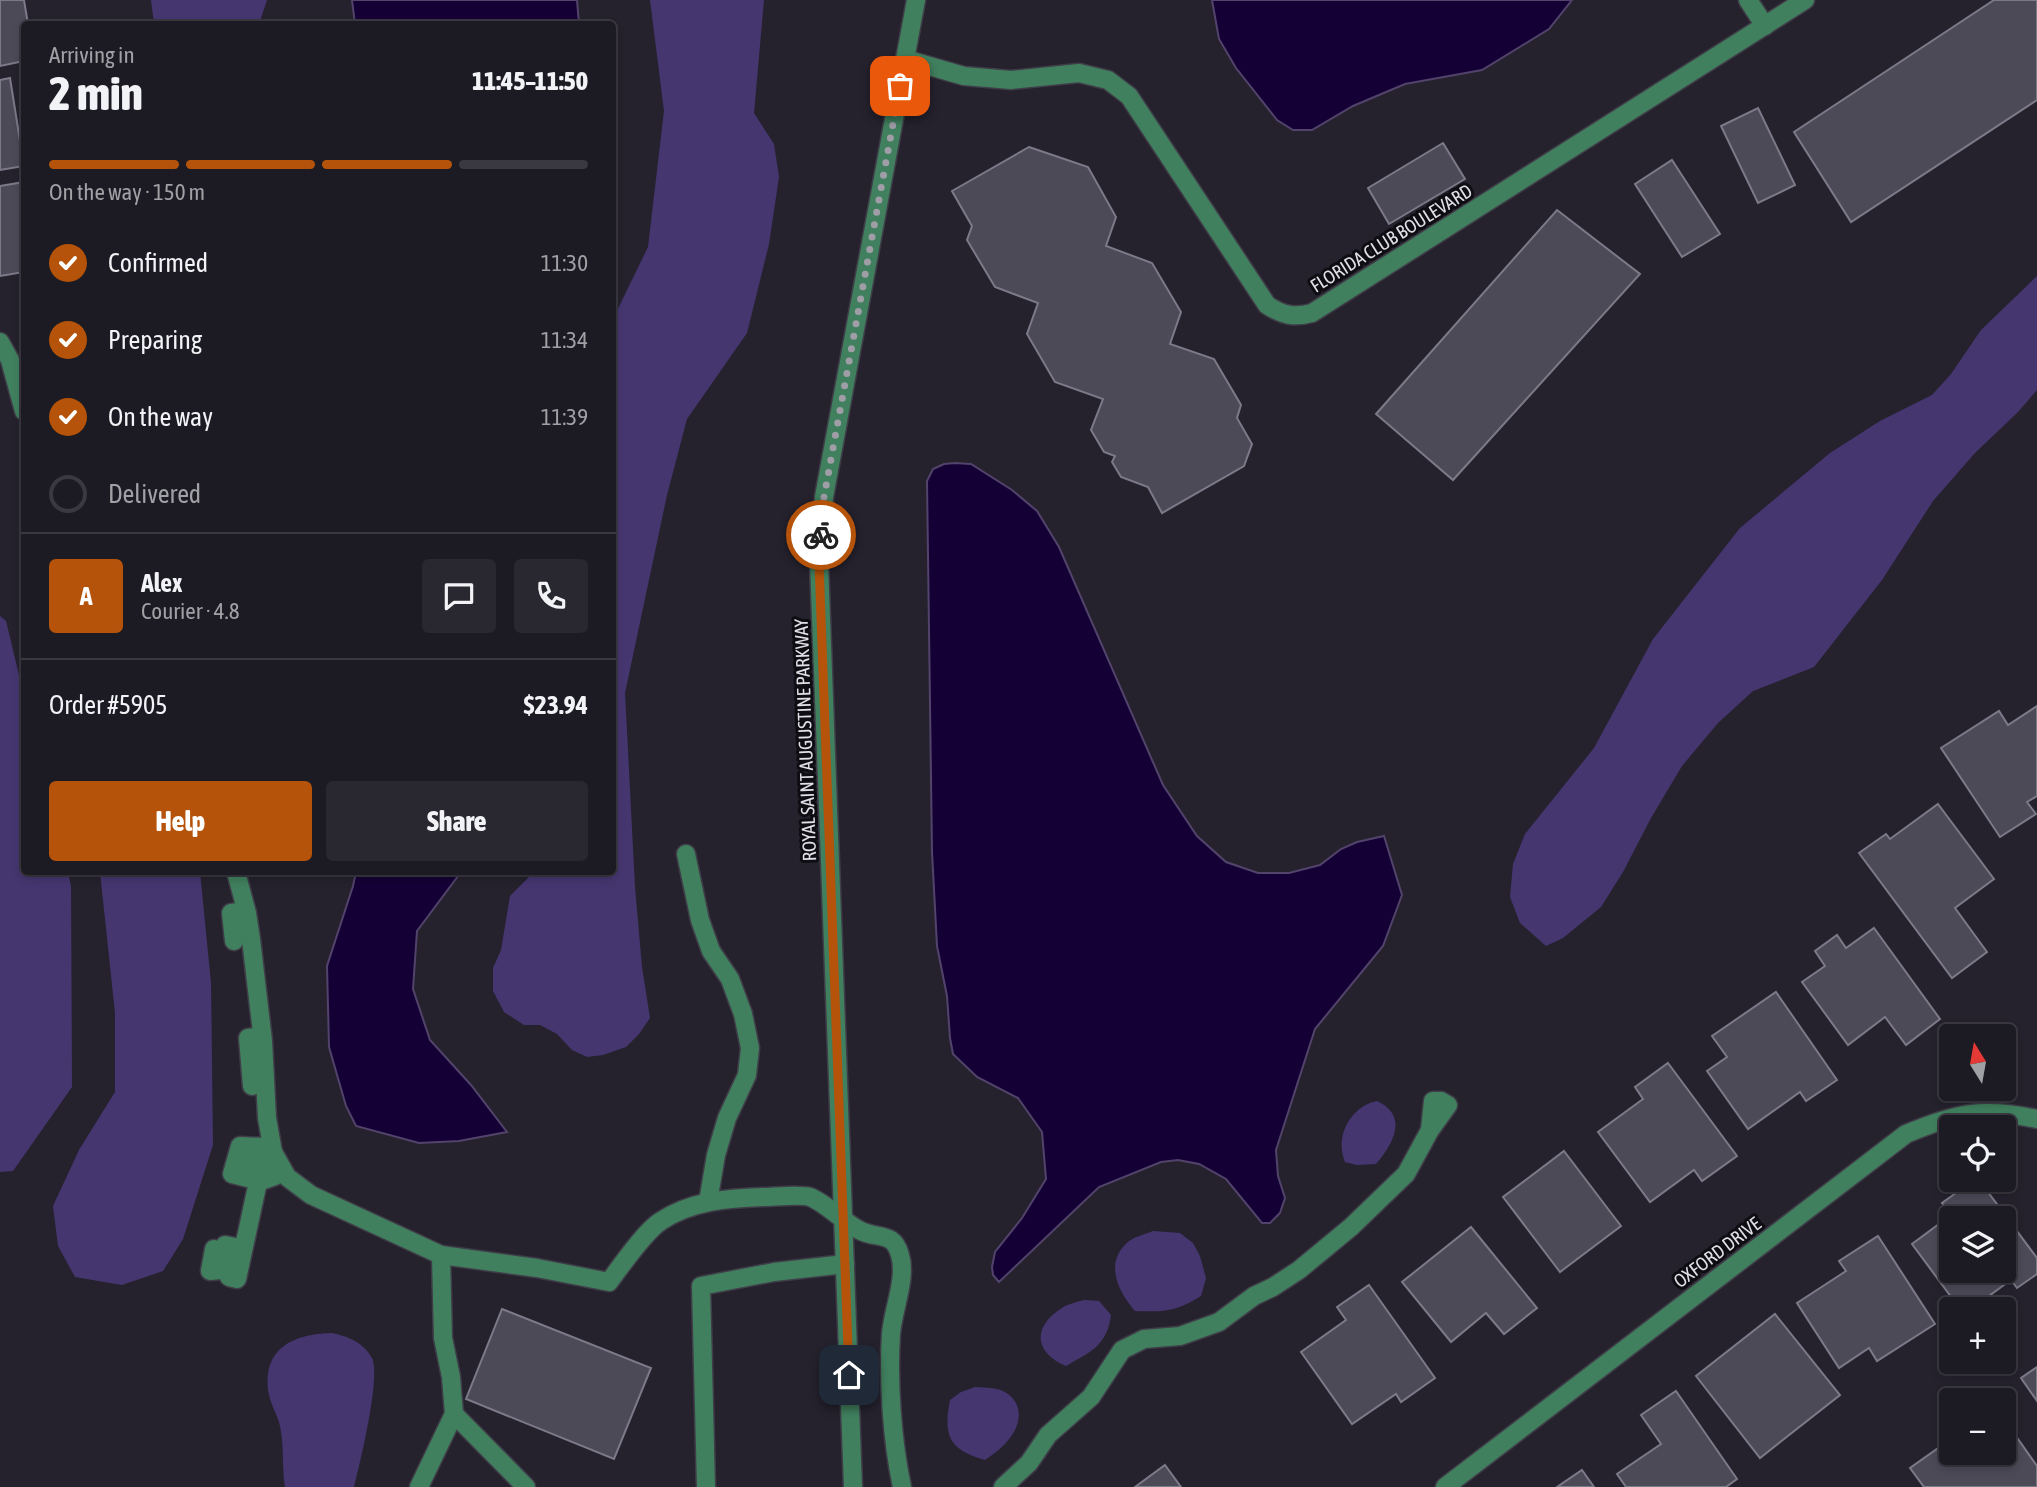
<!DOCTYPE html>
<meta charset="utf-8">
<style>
:root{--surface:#1c1a22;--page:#29272f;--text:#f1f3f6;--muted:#a0a1a5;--line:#3a3840;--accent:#b45309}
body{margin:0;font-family:"Asap Condensed",sans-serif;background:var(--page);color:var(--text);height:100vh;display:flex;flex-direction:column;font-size:26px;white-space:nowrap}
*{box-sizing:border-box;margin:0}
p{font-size:23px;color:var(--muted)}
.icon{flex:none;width:38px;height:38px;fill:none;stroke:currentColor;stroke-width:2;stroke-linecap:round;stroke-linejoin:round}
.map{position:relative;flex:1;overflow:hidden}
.details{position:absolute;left:21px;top:21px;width:595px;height:854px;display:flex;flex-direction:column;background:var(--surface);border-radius:7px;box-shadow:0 4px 10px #0003,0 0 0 2px var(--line)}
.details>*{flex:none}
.needle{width:46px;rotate:349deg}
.buttons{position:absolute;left:1939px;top:1024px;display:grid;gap:14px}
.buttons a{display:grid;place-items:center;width:77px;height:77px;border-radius:7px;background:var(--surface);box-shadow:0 4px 10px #0003,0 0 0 2px var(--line);font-size:35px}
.pin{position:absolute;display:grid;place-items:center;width:60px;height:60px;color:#fff;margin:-30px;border-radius:14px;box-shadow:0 4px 10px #0006}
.courier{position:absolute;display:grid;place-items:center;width:70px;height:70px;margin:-35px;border:5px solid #b45309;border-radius:50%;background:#fff;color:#222;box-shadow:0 2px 9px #0007}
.summary em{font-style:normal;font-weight:800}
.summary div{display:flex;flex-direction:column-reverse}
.summary{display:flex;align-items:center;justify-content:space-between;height:119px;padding:0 28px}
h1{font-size:46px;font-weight:800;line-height:52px}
.bar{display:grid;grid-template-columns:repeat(4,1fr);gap:10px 7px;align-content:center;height:84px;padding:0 28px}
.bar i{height:9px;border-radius:5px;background:var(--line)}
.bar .on{background:var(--accent)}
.bar p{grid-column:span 4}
.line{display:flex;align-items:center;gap:18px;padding:0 28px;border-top:2px solid var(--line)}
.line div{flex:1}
.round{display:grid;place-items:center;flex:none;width:74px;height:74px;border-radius:7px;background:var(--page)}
ol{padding:0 28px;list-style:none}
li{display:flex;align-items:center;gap:21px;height:77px}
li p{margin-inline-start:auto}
li .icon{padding:7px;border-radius:50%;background:var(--accent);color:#fff;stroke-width:4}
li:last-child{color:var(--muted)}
li i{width:38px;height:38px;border:4px solid var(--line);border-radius:50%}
.button{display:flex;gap:14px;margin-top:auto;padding:14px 28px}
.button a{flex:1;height:80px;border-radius:7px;background:var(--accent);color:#fff;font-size:28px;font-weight:800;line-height:80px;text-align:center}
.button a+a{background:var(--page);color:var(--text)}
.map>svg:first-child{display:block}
.green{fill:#463670}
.water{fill:#150036;stroke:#52436b;stroke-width:2}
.building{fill:#4d4a58;stroke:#7c7a88;stroke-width:2;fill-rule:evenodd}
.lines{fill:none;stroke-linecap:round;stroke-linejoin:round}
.minor-casing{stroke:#3f3d48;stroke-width:21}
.minor{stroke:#40805e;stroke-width:18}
.done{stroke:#9f9ea7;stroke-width:7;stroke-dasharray:0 12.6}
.route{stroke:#b45309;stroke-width:9}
.labels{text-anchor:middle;stroke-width:6;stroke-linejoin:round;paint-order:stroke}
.street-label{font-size:19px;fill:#e1e0e8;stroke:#0e0d12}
</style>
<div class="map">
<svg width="2037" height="1487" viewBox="0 0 2037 1487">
<rect width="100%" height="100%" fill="#25222e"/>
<g class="green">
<polygon points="151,0 267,0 259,24 154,24"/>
<polygon points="650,0 764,0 754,113 774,144 779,177 769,244 747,333 687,419 667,495 625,693 635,887 642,967 650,1018 639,1034 626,1047 603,1055 587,1057 572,1050 557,1034 540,1025 524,1025 504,1012 493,991 493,968 501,950 510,896 534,872 612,872 612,321 648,247 664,111"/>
<polygon points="2037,276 2037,390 2018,412 1975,453 1933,501 1882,580 1814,667 1753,691 1718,723 1682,766 1651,818 1623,872 1601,907 1563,938 1546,946 1520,923 1510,897 1513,864 1525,834 1594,748 1653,639 1740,528 1830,453 1880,421 1932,395 1951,374 1981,330"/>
<polygon points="0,616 6,621 24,696 24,872 68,872 71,886 72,1087 13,1171 0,1172"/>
<polygon points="100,872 200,872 211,983 213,1145 183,1239 163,1271 122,1285 75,1277 58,1246 53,1206 79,1150 115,1092 115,1013"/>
<path d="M 1377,1101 C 1409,1116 1393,1144 1376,1164 L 1357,1165 L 1345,1162 C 1334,1136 1351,1106 1377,1101 Z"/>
<path d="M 1153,1231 L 1180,1233 L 1193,1243 L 1200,1256 L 1206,1278 L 1201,1296 C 1175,1312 1165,1312 1135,1311 C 1120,1294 1105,1266 1124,1246 C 1131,1237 1143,1235 1153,1231 Z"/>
<path d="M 1084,1300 L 1099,1301 L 1111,1315 C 1107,1346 1090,1352 1066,1366 C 1033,1352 1033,1326 1062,1308 C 1068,1304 1077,1302 1084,1300 Z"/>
<path d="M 332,1333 C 349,1337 363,1342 372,1358 C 381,1377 360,1464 354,1487 L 285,1487 C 282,1469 284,1450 281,1432 C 280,1419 272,1408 269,1395 C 261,1349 292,1334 332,1333 Z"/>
<path d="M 975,1387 C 986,1388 999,1387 1008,1394 C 1023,1405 1021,1424 1010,1438 C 1003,1447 994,1454 985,1460 C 949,1450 943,1436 950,1400 L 961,1392 Z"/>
</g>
<g class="water">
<polygon points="352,0 577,0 579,24 355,24"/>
<polygon points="1212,0 1572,0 1549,29 1482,70 1405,84 1353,106 1312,130 1293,130 1277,120 1236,68 1219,39"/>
<polygon points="955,463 971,464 1012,490 1037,511 1059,547 1163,785 1197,836 1226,862 1258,873 1289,873 1320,865 1341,849 1357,842 1384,836 1402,895 1383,946 1315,1029 1276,1150 1278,1176 1285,1198 1280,1213 1270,1223 1262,1223 1226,1179 1199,1164 1178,1160 1161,1162 1099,1187 999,1282 993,1275 992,1267 995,1252 1022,1218 1046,1179 1042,1132 1018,1098 977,1077 953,1054 950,1038 947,996 937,946 932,852 927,481 933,469 944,464"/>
<polygon points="356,872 461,872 417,931 413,989 430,1040 471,1085 507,1132 459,1141 419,1143 356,1126 346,1106 329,1047 327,966 353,886"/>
</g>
<g class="building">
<polygon points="0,0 24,0 28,24 24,24 24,61 0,66"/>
<polygon points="1994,0 2037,0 2037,100 1851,222 1794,132"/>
<polygon points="10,78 24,166 0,170 0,80"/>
<polygon points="1758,108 1795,185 1758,203 1721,126"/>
<polygon points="1443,143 1465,179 1389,224 1368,188"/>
<polygon points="1029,147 1088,167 1116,217 1106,246 1152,263 1181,312 1170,344 1214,359 1241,405 1237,418 1252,444 1244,466 1162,513 1148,487 1121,477 1112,462 1115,456 1104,452 1091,430 1103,399 1055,382 1027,334 1038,303 995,287 967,240 972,226 952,191"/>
<polygon points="1672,160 1720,234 1682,257 1635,184"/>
<polygon points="24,182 24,272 0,276 0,186"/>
<polygon points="1557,210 1640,274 1453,480 1376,414"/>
<polygon points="2037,706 2037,796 2027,802 2036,814 2000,837 1941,748 1999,711 2008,725"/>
<polygon points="1938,804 1994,879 1955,908 1987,952 1952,978 1859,853 1886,834 1890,839"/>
<polygon points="1874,928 1940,1019 1906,1045 1885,1017 1848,1045 1802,982 1825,966 1815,951 1837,935 1846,948"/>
<polygon points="1776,992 1837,1080 1806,1101 1800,1092 1748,1129 1707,1071 1727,1057 1712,1036"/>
<polygon points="1668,1063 1737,1156 1702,1181 1694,1170 1650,1202 1598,1132 1643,1099 1635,1087"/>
<polygon points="1564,1151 1621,1226 1560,1272 1503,1197"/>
<path d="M 1974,1180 L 1979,1180 L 2037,1258 L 2037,1274 L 2017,1288 L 2011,1280 L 1971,1309 L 1960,1309 L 1912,1244 L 1951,1215 L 1942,1203 ZM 1951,1218 L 2004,1218 L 2004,1270 L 1951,1270 Z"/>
<polygon points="1471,1227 1537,1308 1504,1334 1486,1313 1451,1342 1402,1282"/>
<polygon points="1878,1236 1935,1324 1877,1361 1869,1348 1839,1368 1797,1303 1846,1271 1839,1261"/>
<polygon points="1369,1285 1435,1378 1401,1402 1396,1394 1352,1424 1301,1352 1346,1320 1337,1307"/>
<polygon points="502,1309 651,1368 614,1459 466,1399"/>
<polygon points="1775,1314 1840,1395 1760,1458 1696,1376"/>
<polygon points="2037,1367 2037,1401 2021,1378"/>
<polygon points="1676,1391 1737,1479 1726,1487 1626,1487 1617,1474 1661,1444 1641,1415"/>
<polygon points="2004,1419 2037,1466 2037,1487 1924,1487 1910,1468 1951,1439 1951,1452 2004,1452"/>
<polygon points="1165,1465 1181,1487 1135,1487"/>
<polygon points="1582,1470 1594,1487 1557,1487"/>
</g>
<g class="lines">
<g class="minor-casing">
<g id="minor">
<polyline points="1748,0 1765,26"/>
<path d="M 905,59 L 964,76 L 1011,80 L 1079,73 L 1108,80 L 1129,96 L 1267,305 C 1282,315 1294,318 1312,313 L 1805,0"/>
<polyline points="0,342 10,360 24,411"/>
<polyline points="686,854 700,920 711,951 730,979 743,1014 750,1048 747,1075 727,1118 716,1155 708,1202"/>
<path d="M 236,872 L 247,913 L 251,939 L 263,1041 L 267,1118 L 273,1152 L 287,1177 L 311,1195 L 441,1255 L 537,1268 L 609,1282 C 621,1266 645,1231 661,1221 C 691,1201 728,1198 763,1197 C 773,1197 802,1194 810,1197 C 824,1202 844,1222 859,1230 C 877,1240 893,1230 900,1255 C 907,1278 893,1309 891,1334 C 888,1381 892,1440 902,1487"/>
<polyline points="234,941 231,913 239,912 241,932"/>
<polyline points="252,1086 248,1038 256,1037 257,1054"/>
<polyline points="214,1249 210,1271 220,1270 225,1245 235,1247 229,1277 237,1279 258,1182 275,1176 273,1152 264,1147 240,1146 232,1174 248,1178 266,1173 259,1154 245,1152 239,1170 256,1170 254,1160 248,1160 245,1170"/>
<polyline points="454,1414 526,1487"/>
<polyline points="419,1487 454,1414 451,1377 443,1338 441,1255"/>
<polyline points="706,1487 701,1286 774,1272 845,1264"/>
<polyline points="853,1487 819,563 824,497 916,0"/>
<polyline points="1003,1487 1029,1463 1048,1435 1091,1397 1122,1350 1144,1339 1180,1336 1219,1322 1254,1296 1273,1287 1299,1270 1351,1227 1406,1174 1430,1130 1448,1105 1441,1101 1433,1101 1430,1130"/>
<path d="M 1445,1487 L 1906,1134 C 1956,1113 1983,1107 2037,1119"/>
</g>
</g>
<use href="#minor" class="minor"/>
</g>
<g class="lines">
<polyline class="done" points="821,535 824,497 900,86"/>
<polyline class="route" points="821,535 819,563 849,1375"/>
</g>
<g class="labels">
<g class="street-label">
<text transform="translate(1391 238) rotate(-32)" y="7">FLORIDA CLUB BOULEVARD</text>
<text transform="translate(805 740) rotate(-92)" y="7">ROYAL SAINT AUGUSTINE PARKWAY</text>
<text transform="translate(1717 1252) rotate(-37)" y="7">OXFORD DRIVE</text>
</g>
</g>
</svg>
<div class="buttons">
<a><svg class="needle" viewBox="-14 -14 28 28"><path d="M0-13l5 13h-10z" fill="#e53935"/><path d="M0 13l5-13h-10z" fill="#a0a1a5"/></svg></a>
<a><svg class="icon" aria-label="locate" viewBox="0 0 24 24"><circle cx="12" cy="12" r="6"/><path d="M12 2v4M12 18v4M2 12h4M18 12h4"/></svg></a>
<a><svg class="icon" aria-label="layers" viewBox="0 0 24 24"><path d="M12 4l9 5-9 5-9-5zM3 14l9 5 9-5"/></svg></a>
<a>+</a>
<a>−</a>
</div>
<div class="pin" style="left:900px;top:86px;background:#ea580c"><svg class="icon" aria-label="bag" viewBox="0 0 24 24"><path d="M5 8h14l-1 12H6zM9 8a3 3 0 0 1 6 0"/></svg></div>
<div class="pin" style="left:849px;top:1375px;background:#1f2937"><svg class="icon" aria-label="home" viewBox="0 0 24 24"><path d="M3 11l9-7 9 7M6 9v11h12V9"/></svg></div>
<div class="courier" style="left:821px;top:535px"><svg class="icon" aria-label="bike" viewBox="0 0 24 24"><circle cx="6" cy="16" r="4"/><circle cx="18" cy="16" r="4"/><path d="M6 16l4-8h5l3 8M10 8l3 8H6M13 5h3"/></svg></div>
<section class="details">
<div class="summary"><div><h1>2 min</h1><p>Arriving in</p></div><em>11:45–11:50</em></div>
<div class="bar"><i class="on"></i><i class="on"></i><i class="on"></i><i></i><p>On the way · 150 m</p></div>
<ol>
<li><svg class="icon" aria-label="check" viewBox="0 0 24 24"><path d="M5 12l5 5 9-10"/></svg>Confirmed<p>11:30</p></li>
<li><svg class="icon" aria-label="check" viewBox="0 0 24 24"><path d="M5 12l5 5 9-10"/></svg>Preparing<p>11:34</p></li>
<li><svg class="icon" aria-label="check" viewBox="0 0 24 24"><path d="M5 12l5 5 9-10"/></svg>On the way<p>11:39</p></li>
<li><i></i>Delivered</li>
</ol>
<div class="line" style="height:126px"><b class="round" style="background:var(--accent);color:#fff">A</b><div><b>Alex</b><p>Courier · 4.8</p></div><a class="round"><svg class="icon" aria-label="chat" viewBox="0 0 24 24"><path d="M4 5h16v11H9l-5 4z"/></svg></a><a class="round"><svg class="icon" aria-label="phone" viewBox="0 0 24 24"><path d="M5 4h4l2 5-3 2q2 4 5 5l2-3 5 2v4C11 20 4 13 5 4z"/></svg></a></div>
<div class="line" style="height:91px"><div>Order #5905</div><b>$23.94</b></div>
<div class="button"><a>Help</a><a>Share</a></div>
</section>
</div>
